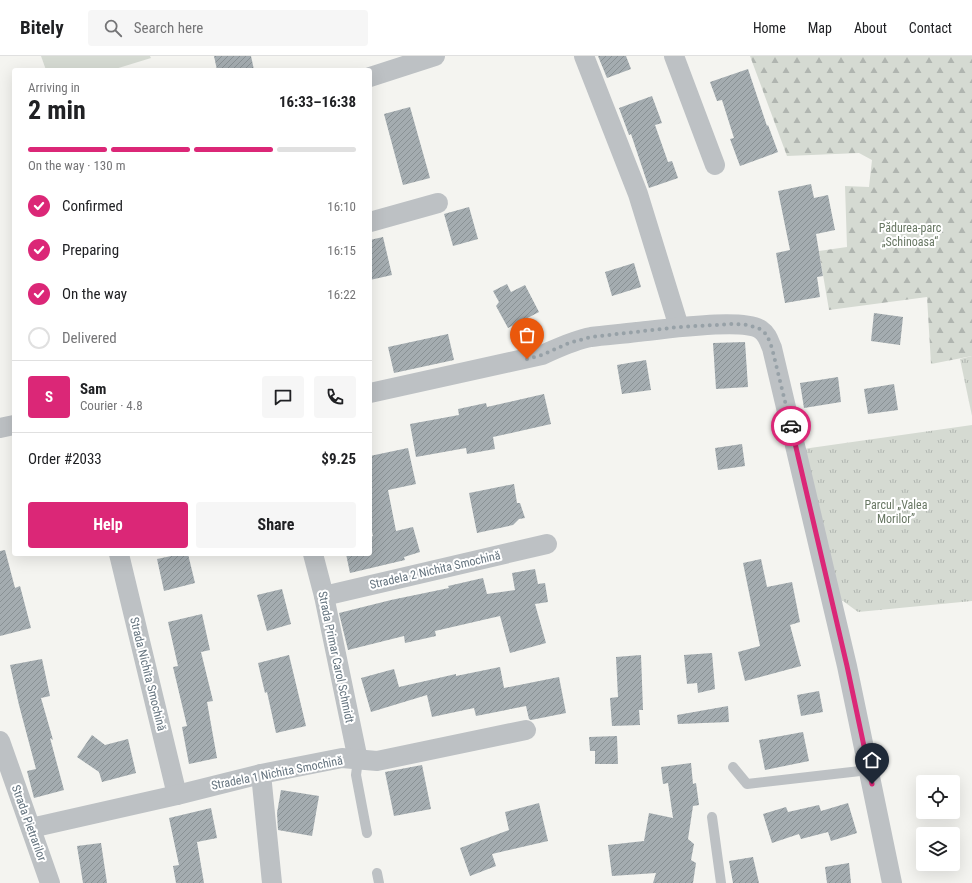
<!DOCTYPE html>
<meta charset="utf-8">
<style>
:root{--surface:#fff;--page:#f6f6f6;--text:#202124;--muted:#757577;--line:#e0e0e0;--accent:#db2777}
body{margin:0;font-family:"Roboto Condensed",sans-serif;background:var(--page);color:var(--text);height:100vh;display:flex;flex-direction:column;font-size:15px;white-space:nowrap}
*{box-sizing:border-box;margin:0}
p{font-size:13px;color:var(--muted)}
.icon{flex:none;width:22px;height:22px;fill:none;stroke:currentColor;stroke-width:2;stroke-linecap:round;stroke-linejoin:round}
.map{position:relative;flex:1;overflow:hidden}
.details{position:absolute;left:12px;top:12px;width:360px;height:488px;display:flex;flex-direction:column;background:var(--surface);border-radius:4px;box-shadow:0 4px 16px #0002}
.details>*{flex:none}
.controls{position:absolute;left:916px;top:719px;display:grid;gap:8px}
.controls a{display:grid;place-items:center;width:44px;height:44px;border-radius:4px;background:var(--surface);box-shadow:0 4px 16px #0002;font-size:20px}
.pin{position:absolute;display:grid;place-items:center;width:34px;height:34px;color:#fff;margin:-41px -17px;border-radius:50% 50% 50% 0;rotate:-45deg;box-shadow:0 0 4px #0007}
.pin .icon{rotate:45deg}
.courier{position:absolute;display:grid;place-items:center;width:40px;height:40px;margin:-20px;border:3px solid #db2777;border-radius:50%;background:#fff;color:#222;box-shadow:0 1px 5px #0007}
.head em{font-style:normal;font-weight:700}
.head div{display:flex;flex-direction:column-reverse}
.head{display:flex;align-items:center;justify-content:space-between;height:68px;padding:0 16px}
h1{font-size:26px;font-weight:700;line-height:30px}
.bar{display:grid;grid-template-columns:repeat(4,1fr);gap:6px 4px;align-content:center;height:48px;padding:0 16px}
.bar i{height:5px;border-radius:3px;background:var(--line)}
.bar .selected{background:var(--accent)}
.bar p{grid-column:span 4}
.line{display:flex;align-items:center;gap:10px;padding:0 16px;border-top:1px solid var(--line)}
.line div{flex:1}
.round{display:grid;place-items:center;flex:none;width:42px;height:42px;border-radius:4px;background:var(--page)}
ol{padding:0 16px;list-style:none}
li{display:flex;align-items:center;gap:12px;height:44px}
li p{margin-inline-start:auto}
li .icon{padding:4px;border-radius:50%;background:var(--accent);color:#fff;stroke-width:4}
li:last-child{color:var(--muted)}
li i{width:22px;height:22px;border:2px solid var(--line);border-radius:50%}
.primary-button{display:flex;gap:8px;margin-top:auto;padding:8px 16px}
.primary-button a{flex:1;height:46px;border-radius:4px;background:var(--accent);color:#fff;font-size:16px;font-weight:700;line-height:46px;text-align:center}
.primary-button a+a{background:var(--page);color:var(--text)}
header{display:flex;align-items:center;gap:24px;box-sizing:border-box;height:56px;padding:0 20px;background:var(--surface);border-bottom:1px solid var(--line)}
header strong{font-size:19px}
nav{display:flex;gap:22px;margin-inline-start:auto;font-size:14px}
.search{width:280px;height:36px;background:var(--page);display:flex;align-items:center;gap:10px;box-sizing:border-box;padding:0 14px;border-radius:4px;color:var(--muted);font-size:15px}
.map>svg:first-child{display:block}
.grass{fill:#d5dad2}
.forest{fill:url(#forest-firs)}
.park{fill:url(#park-tufts)}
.building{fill:url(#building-hatch)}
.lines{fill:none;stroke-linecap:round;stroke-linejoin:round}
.lane{stroke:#bdc1c4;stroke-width:10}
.street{stroke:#bdc1c4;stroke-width:20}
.done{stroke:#97a1a7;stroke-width:4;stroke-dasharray:0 7.2}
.route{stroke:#db2777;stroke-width:5}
.labels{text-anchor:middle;stroke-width:4;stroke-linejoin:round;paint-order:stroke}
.park-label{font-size:12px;fill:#687763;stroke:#fff}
.street-label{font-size:12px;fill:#65747f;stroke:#fff}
</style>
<header>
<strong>Bitely</strong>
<div class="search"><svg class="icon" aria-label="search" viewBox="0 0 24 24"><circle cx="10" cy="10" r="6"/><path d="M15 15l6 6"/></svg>Search here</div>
<nav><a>Home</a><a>Map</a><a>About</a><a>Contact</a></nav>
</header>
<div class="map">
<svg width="972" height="827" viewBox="0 0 972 827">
<defs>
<pattern id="forest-firs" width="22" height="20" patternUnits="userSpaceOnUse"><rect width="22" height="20" fill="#d5dad2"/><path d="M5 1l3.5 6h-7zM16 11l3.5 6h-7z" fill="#b0b5b0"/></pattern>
<pattern id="park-tufts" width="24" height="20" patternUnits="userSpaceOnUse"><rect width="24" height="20" fill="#d5dad2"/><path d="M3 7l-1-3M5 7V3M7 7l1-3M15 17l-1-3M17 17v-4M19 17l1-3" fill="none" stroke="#b0b5b0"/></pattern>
<pattern id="building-hatch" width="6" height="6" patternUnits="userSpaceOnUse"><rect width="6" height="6" fill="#a4acb0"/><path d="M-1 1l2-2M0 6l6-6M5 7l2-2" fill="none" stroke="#899194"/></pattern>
</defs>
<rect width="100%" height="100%" fill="#f4f4f0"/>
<polygon class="grass" points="41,0 150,0 151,2 112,14 46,14"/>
<polygon class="forest" points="750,0 972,0 972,300 931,308 927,241 829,254 819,195 847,191 845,130 869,131 872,104 859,97 787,100"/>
<g class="park">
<polygon points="972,300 972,360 960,303"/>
<polygon points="972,369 972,545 858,556 839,542 803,393"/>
</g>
<g class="building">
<polygon points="214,0 251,0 254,14 217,14"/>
<polygon points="598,0 626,0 631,13 607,22"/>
<polygon points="748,13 767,70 768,69 778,96 740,110 730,83 734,82 722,44 717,45 710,26"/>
<polygon points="652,40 662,67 655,69 668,106 672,105 678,122 649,132 631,78 629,79 619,52"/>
<polygon points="410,51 430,122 403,129 384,58"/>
<polygon points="811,128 814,142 828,139 835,174 816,178 823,220 817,221 820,241 785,247 776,197 790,194 778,135"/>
<polygon points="469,151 478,183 453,190 444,158"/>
<polygon points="383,181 392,219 370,224 370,184"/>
<polygon points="634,207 641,231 612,240 605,216"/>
<polygon points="507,228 511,236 525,229 539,256 508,272 496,250 499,246 493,235"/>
<polygon points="874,257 903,261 900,289 871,285"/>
<polygon points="448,278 454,304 394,317 388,291"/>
<polygon points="745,286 748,331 716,333 713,287"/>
<polygon points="646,304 651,334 622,338 617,309"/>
<polygon points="838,321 841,346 804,352 800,327"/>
<polygon points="894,328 898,354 868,358 864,333"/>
<polygon points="544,338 551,368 493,381 495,393 467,398 466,392 416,401 410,368 459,359 458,353 486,347 487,351"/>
<polygon points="742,388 745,410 718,414 715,392"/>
<polygon points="408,392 416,428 388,434 396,475 413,471 420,496 404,501 405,504 350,517 346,498 370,498 370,481 373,480 370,467 370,400"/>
<polygon points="514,428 517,447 520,447 525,462 519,463 513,469 477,477 469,437"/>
<polygon points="5,494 15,532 20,530 31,572 0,580 0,495"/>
<polygon points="181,498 188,498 195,527 164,535 157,503"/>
<polygon points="761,503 767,531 792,526 800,566 790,569 801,610 745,625 738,596 760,590 743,507"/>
<polygon points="535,513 538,528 545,527 548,546 535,548 546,587 510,597 500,560 435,575 436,580 405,587 404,580 348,594 339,557 391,544 449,532 448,530 483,522 487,538 515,534 512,517"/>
<polygon points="282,533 291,568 267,575 257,539"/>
<polygon points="202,558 210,594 201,596 213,645 207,646 217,702 189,708 182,671 187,670 173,611 178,610 168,566"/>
<polygon points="712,597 715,633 698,637 697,627 687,628 684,599"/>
<polygon points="289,599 306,670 276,677 267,636 265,637 258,607"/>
<polygon points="641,599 643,654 639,654 640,669 612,670 610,642 618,641 616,601"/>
<polygon points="42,603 50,640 41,642 53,684 50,682 64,734 34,742 27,715 36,713 19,649 10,609"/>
<polygon points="500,611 504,632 559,621 566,657 531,664 529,663 526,650 476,660 474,652 432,661 427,639 371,656 361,622 394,613 399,631 456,618 456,620"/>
<polygon points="819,635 823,656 801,660 797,639"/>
<polygon points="728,650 729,666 678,668 677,659"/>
<polygon points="803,676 809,705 765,714 759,684"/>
<polygon points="92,679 105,689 128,683 136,717 102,726 99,716 77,701"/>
<polygon points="617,680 618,708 595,708 595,695 590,695 589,681"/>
<polygon points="691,707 693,728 696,727 699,749 693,750 688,783 694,788 691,804 696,807 693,827 653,827 656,817 612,820 608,789 644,785 649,757 673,762 668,727 663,728 661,711"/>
<polygon points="422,709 431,753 394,760 385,716"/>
<polygon points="281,734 319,740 312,780 278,774 277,757"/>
<polygon points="539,747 548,785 492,798 496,810 470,820 460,792 509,774 505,756"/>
<polygon points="848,747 857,777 831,785 828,776 801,783 799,778 772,787 763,758 786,751 788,756 819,749 821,755"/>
<polygon points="211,752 217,782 197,786 204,827 176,827 173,810 179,809 169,762"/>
<polygon points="101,787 107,827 83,827 77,790"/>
<polygon points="753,801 759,827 733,827 729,805"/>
<polygon points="849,807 851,827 827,827 825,811"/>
</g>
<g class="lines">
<g class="lane">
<polyline points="358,704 356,719 367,777"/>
<polyline points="733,711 747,728 869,714"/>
<polyline points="712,761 721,827"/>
<polyline points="377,817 379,827"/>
</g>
<g class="street">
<polyline points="584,0 638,138 679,271"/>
<polyline points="674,0 715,109"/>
<polyline points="370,21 435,0"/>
<polyline points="370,166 438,147"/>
<path d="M 370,337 L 542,299 C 558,292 574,284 591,281 C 606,279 622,278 637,276 C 661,274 743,261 761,274 C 767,278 769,285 772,292 L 847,610 L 892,827"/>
<polyline points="0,372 14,369"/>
<polyline points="119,498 177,739"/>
<polyline points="313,498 324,540 358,704"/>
<polyline points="324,540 547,488"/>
<polyline points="0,685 50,827"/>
<polyline points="261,718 272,827"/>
<polyline points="31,772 177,739 261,718 342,702 377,705 526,674"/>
</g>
</g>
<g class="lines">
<polyline class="done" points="527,303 542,299 569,287 591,281 679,271 733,268 748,269 760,273 767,279 772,292 791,370"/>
<polyline class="route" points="791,370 847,610 872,728"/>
</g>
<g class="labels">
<g class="park-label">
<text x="910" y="176">Pădurea-parc<tspan x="910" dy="14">„Schinoasa“</tspan></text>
<text x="896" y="453">Parcul „Valea<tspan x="896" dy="14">Morilor”</tspan></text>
</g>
<g class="street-label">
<text transform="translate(435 514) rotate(-13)" y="4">Stradela 2 Nichita Smochină</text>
<text transform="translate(336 601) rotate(78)" y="4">Strada Primar Carol Schmidt</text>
<text transform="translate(148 618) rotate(76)" y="4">Strada Nichita Smochină</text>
<text transform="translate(277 717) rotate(-11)" y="4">Stradela 1 Nichita Smochină</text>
<text transform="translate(29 767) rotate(70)" y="4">Strada Pietrarilor</text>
</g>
</g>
</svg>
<div class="controls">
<a><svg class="icon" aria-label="locate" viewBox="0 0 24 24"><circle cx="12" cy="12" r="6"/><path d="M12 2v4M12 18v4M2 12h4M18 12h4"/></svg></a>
<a><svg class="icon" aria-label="layers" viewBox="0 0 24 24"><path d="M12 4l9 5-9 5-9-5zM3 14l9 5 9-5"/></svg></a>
</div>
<div class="pin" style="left:527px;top:303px;background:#ea580c"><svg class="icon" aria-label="bag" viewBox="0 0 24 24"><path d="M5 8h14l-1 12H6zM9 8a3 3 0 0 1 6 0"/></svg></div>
<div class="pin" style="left:872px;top:728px;background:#1f2937"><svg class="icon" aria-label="home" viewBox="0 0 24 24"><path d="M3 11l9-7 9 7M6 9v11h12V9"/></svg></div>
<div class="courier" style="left:791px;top:370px"><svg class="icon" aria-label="car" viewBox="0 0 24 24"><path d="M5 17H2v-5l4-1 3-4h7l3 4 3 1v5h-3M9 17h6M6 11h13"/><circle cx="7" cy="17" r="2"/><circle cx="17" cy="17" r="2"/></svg></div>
<section class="details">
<div class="head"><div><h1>2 min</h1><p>Arriving in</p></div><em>16:33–16:38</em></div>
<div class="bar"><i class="selected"></i><i class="selected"></i><i class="selected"></i><i></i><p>On the way · 130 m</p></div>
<ol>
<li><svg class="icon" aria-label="check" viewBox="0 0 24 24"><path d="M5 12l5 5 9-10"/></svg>Confirmed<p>16:10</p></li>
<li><svg class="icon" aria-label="check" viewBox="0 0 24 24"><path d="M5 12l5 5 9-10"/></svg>Preparing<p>16:15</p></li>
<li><svg class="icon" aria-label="check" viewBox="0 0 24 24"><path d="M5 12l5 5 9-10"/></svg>On the way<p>16:22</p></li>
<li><i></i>Delivered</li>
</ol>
<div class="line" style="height:72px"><b class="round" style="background:var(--accent);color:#fff">S</b><div><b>Sam</b><p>Courier · 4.8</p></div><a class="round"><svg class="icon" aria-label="chat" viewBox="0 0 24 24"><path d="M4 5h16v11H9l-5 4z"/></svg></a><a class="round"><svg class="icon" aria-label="phone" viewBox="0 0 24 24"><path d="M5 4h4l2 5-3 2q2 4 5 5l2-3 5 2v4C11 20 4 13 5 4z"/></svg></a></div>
<div class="line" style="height:52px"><div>Order #2033</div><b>$9.25</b></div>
<div class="primary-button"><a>Help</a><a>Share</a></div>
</section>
</div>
